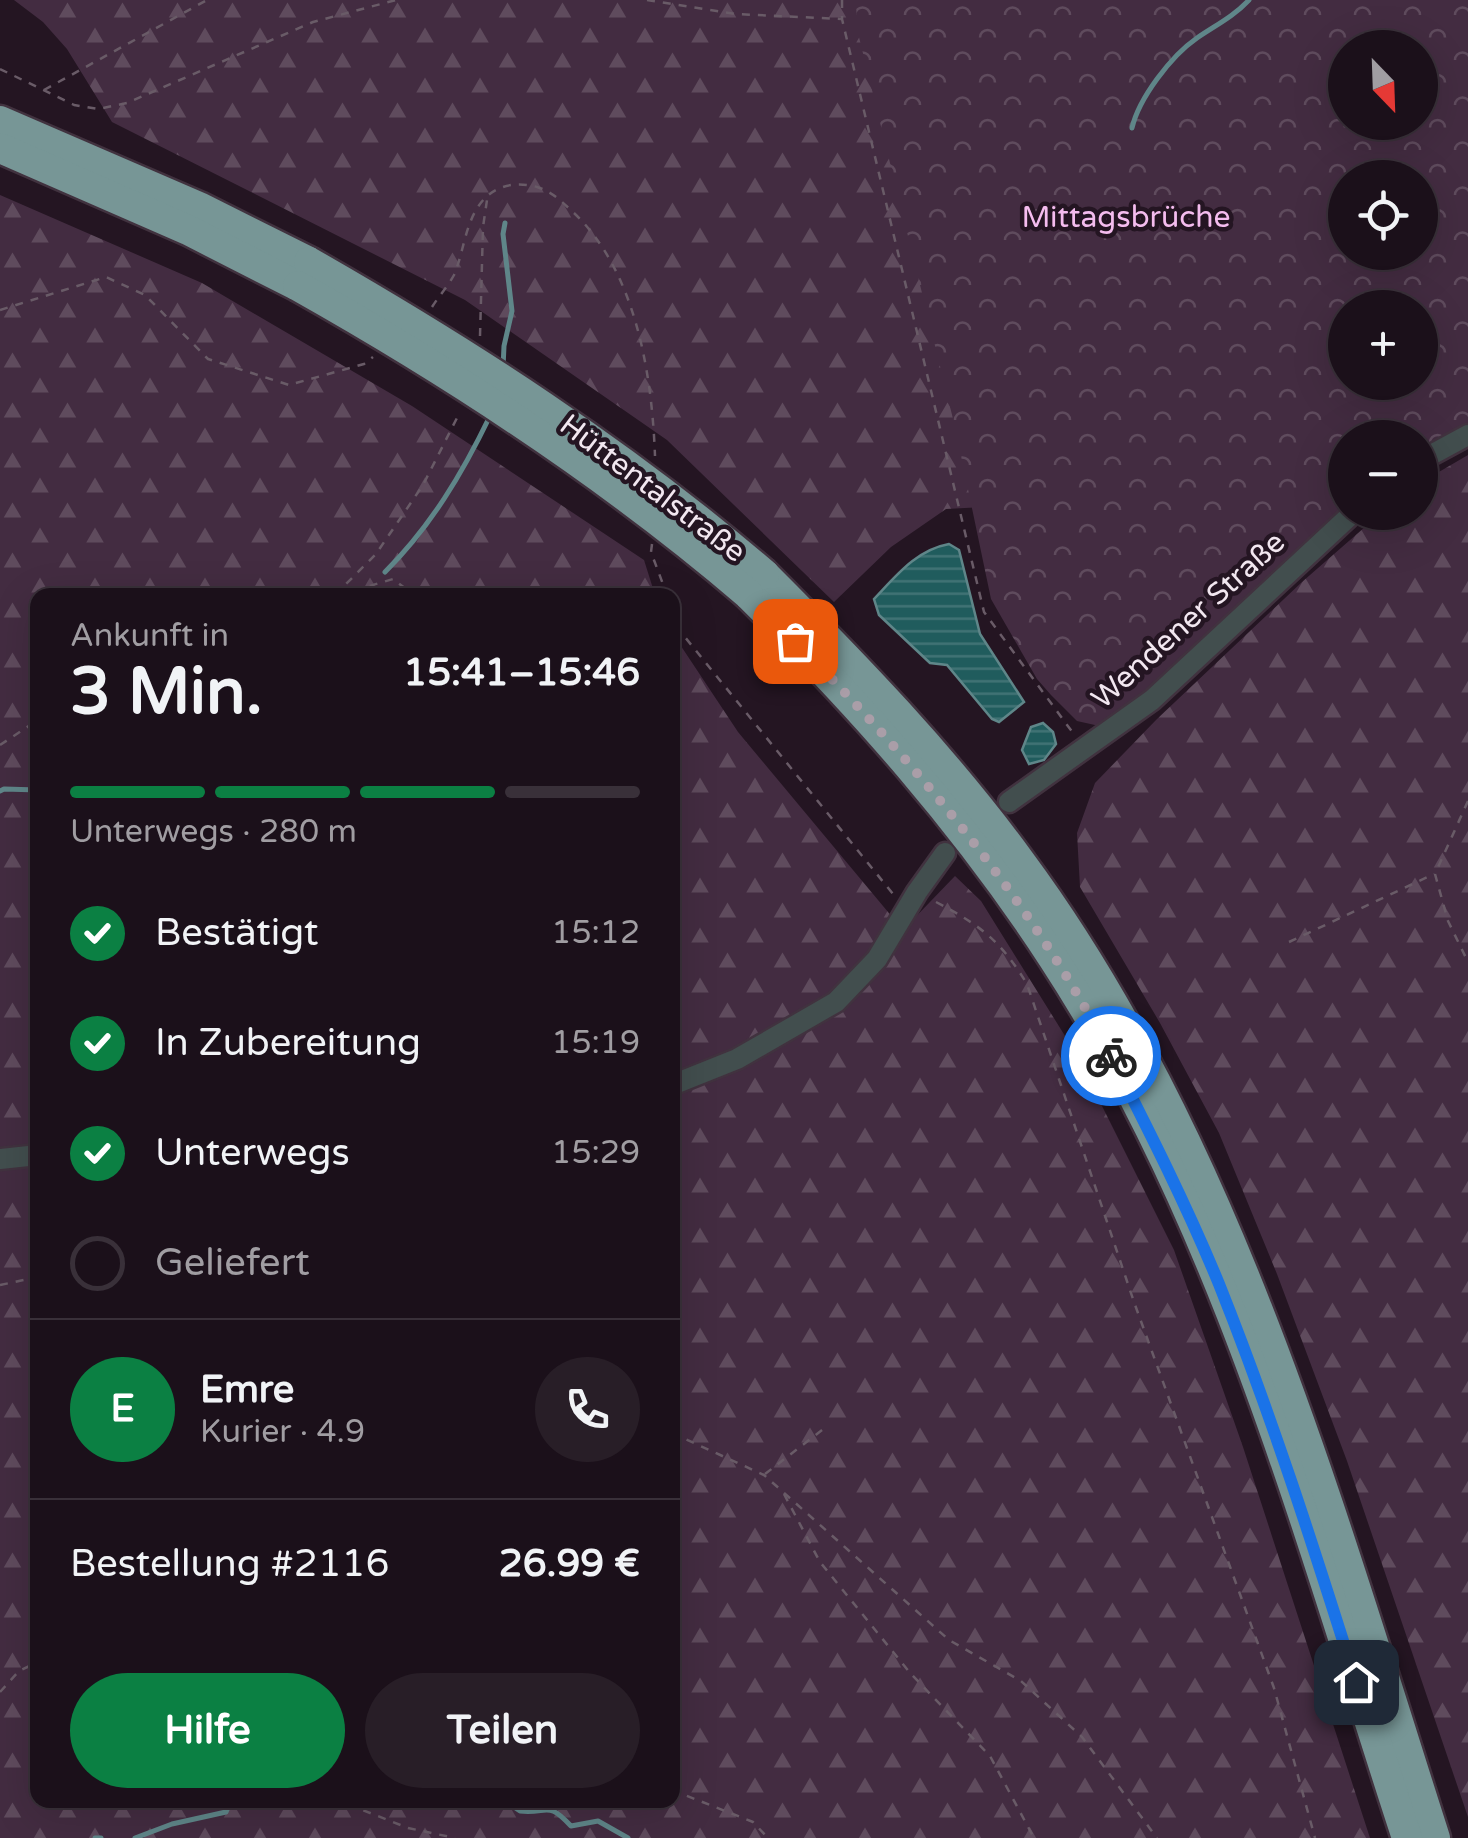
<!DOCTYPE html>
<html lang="de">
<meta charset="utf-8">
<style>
:root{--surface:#1b101a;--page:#281e27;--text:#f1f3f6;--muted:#a09da2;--line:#393039;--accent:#0b8043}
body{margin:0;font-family:"Varela Round",sans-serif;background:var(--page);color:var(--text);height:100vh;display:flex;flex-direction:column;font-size:38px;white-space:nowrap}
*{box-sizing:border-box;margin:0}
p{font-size:32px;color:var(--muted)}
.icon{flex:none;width:55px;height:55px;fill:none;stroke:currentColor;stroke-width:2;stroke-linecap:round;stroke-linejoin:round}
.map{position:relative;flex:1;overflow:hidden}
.drawer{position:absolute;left:30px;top:588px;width:650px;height:1220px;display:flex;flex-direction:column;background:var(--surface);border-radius:20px;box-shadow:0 10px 40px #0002,0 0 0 2px var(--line)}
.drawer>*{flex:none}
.needle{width:65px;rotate:157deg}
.fabs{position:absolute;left:1328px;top:30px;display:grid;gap:20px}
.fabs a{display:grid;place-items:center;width:110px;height:110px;border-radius:50%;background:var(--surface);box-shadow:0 10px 40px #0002,0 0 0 2px var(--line);font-size:50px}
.pin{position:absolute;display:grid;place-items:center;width:85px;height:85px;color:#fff;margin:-42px;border-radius:20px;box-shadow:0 5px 15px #0006}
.courier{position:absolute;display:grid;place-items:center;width:100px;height:100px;margin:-50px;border:8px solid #1a73e8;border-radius:50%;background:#fff;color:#222;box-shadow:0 2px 12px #0007}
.overview em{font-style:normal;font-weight:700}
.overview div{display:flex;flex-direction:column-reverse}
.overview{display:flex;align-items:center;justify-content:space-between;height:170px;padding:0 40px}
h1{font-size:65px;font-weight:700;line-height:75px}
.bar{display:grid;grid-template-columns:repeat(4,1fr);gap:15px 10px;align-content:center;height:120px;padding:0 40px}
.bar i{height:12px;border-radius:8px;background:var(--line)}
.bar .on{background:var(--accent)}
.bar p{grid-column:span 4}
.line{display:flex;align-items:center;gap:25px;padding:0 40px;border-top:2px solid var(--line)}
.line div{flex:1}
.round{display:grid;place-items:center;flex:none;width:105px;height:105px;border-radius:52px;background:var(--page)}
ol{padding:0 40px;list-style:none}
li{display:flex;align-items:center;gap:30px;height:110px}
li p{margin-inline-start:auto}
li .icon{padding:10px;border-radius:50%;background:var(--accent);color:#fff;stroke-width:4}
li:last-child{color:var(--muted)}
li i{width:55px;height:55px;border:5px solid var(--line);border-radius:50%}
.primary-button{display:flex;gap:20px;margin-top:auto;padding:20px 40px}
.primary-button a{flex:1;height:115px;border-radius:60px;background:var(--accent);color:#fff;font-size:40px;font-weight:700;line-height:115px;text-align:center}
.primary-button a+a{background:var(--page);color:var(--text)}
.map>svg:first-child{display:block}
.forest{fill:url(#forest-firs);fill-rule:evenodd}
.park{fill:url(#park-crowns);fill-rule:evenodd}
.water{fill:url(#water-rules);stroke:#5f8689;stroke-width:2.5}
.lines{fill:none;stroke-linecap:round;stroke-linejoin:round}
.stream{stroke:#5f8689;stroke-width:5}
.minor-casing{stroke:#41323f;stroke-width:25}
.highway-casing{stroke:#41323f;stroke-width:35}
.path{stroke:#695b67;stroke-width:2.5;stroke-dasharray:8 8;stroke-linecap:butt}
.minor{stroke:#424e4e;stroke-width:20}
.highway{stroke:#779696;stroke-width:30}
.highway-bridge-casing{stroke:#41323f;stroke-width:35;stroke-linecap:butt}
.highway-bridge{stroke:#779696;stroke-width:30}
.done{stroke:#aa9ea8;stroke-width:10;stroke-dasharray:0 18}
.route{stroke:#1a73e8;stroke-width:12}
.labels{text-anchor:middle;stroke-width:9;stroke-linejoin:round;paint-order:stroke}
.park-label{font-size:30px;fill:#f4bcee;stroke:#241522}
.street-label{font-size:30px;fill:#f2e7f0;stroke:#241522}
</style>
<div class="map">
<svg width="1468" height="1838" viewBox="0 0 1468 1838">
<defs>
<pattern id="forest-firs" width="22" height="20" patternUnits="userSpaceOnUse" patternTransform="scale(2.5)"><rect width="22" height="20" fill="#432c41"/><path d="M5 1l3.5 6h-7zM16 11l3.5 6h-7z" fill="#5f4b5d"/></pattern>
<pattern id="park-crowns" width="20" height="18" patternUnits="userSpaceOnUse" patternTransform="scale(2.5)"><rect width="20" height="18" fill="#432c41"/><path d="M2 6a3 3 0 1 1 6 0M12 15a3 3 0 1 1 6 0" fill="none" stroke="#5f4b5d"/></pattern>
<pattern id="water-rules" width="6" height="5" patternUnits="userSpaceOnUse" patternTransform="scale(2.5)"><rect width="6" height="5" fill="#205c5d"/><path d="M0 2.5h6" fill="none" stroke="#417375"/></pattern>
</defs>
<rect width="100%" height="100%" fill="#241522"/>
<g class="forest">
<path d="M 14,0 L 1027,0 L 998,167 L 1345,95 L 1345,122 L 1420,122 L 1420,79 L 1468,69 L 1468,421 L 1420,447 L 1420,438 L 1345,438 L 1345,500 C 1285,550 1233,608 1175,659 C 1148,682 1126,705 1093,716 L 1039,668 L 1007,615 L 983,507 L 946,509 L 891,547 L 834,602 L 667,440 L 465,300 L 112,122 L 67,49 L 43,22 ZM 1345,178 L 1420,178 L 1420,252 L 1345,252 ZM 1345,308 L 1420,308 L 1420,382 L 1345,382 Z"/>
<polygon points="0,195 202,283 412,406 644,560 655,595 38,595 38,1800 672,1800 673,634 738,732 903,930 955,876 981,901 1075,1052 1174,1250 1243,1447 1370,1838 0,1838"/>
<polygon points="1468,455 1468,1817 1347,1461 1277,1274 1219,1133 1160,1023 1080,887 1077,833 1095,783 1157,719 1302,582 1381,513 1420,512 1420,483"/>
</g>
<path class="park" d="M 856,0 L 1468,0 L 1468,427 L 1420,455 L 1420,438 L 1345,438 L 1345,508 L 1148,693 L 1104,727 L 1077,721 L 1051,695 L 1037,679 L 991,599 L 955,427 L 857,29 ZM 1345,48 L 1420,48 L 1420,122 L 1345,122 ZM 1345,178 L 1420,178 L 1420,252 L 1345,252 ZM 1345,308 L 1420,308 L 1420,382 L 1345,382 Z"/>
<g class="water">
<path d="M 949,544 L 959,550 L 980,634 L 1024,702 L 999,722 L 992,719 L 947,665 L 930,663 L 879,615 L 874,599 C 896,576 916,550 949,544 Z"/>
<polygon points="1043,723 1053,732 1056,744 1044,760 1029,764 1022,750 1031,727"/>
</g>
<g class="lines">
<g class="stream">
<path d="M 1132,128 C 1139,98 1171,56 1197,38 C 1216,25 1233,17 1249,0"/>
<polyline points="503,368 504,346 512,311 503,234 505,223"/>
<path d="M 385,572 C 431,526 462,474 490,416"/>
<polyline points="0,791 4,789 38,790"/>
<path d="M 512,1800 L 514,1807 L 520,1811 C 549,1814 547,1800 571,1826 L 598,1821 L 628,1838"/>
<polyline points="95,1838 101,1838"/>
<polyline points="135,1838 172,1824 226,1812 231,1800"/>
</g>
<g class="minor-casing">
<g id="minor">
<polyline points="1420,461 1468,435"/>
<polyline points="1009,802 1152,700 1354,512"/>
<polyline points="672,1085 737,1059 836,1002 877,959 917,892 945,853"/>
<polyline points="0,1159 38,1155"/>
</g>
</g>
<g class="highway-casing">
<g id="highway">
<polyline points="0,121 199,207 309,262"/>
<polyline points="0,148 188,230 298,286"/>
<path d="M 764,574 C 855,665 944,757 1020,861 C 1229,1143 1329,1508 1435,1838"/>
<path d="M 748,594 C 861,706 966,824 1053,958 C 1227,1224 1309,1539 1407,1838"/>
</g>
</g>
<g class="path">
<polyline points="647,0 736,14 841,19"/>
<polyline points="842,0 842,19 984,612 1073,733"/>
<polyline points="0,69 74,105 98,109 127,103 313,22 396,0"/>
<polyline points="44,90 207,0"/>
<path d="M 432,307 C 439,296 448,286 454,275 C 465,249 465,218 486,197 C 500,184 519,182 537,187 C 553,192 562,202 574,213 C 636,272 652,374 655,456"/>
<polyline points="0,310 106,277 145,295 208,359 289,385 364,364 373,357"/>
<polyline points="480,336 483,227 487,200"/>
<polyline points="652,544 651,552 667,595"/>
<polyline points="335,595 376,554 423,485 460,412"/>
<polyline points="339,595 393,579 414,595"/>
<polyline points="672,610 680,631 893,894"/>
<polyline points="0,745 38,720"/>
<polyline points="1468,801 1435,874 1448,921 1468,962"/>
<path d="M 936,902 C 980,925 1001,941 1027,984 L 1134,1302 L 1274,1688 L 1315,1838"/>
<polyline points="1289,942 1434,874"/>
<polyline points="0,1285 38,1277"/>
<polyline points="672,1433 764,1475 949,1640 1021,1681 1082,1737 1157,1838"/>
<polyline points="765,1474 826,1427"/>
<polyline points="784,1494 820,1562 911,1674 990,1756 1034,1838"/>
<polyline points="0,1692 19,1671 38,1662"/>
<polyline points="672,1790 753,1822 768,1838"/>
<polyline points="354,1800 355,1807 408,1828 455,1838"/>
</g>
<use href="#minor" class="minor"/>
<use href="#highway" class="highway"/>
<g class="highway-bridge-casing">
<g id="highway-bridge">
<path d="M 309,262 C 470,354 623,453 764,574"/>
<path d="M 298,286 C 458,376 609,475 748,594"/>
</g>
</g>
<use href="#highway-bridge" class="highway-bridge"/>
</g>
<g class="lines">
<path class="done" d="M 795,641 C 914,761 1034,904 1111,1056"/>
<path class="route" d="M 1111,1056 C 1149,1131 1187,1206 1219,1284 C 1271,1414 1314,1548 1356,1682"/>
</g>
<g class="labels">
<g class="park-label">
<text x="1126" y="227">Mittagsbrüche</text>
</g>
<g class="street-label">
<text transform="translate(653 488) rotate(37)" y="10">Hüttentalstraße</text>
<text transform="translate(1188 620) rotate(-42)" y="10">Wendener Straße</text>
</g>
</g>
</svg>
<div class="fabs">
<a><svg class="needle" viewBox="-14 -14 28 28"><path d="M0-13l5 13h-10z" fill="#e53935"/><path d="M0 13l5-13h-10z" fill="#a09da2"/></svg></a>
<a><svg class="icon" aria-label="locate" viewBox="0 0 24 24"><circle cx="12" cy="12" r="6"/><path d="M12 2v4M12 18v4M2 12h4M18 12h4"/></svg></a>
<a>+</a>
<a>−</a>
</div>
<div class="pin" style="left:795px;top:641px;background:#ea580c"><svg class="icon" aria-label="bag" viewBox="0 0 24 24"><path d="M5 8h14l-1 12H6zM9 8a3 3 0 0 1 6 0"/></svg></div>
<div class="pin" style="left:1356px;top:1682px;background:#1f2937"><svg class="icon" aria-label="home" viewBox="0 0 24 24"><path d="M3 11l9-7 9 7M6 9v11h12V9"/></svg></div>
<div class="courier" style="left:1111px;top:1056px"><svg class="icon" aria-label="bike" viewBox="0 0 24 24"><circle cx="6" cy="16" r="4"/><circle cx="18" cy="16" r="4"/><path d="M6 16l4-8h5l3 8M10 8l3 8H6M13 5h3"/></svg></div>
<section class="drawer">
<div class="overview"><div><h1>3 Min.</h1><p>Ankunft in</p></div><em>15:41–15:46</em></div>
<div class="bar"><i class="on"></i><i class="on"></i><i class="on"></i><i></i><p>Unterwegs · 280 m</p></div>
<ol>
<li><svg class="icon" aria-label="check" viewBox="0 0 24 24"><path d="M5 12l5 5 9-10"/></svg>Bestätigt<p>15:12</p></li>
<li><svg class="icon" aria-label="check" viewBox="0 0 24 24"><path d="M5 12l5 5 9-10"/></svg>In Zubereitung<p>15:19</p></li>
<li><svg class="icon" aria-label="check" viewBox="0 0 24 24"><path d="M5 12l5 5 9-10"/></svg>Unterwegs<p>15:29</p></li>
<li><i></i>Geliefert</li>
</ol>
<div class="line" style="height:180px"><b class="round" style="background:var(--accent);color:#fff">E</b><div><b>Emre</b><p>Kurier · 4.9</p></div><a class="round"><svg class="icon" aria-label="phone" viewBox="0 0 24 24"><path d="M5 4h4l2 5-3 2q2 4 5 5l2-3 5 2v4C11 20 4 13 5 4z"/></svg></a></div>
<div class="line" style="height:130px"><div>Bestellung #2116</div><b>26.99 €</b></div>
<div class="primary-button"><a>Hilfe</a><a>Teilen</a></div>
</section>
</div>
